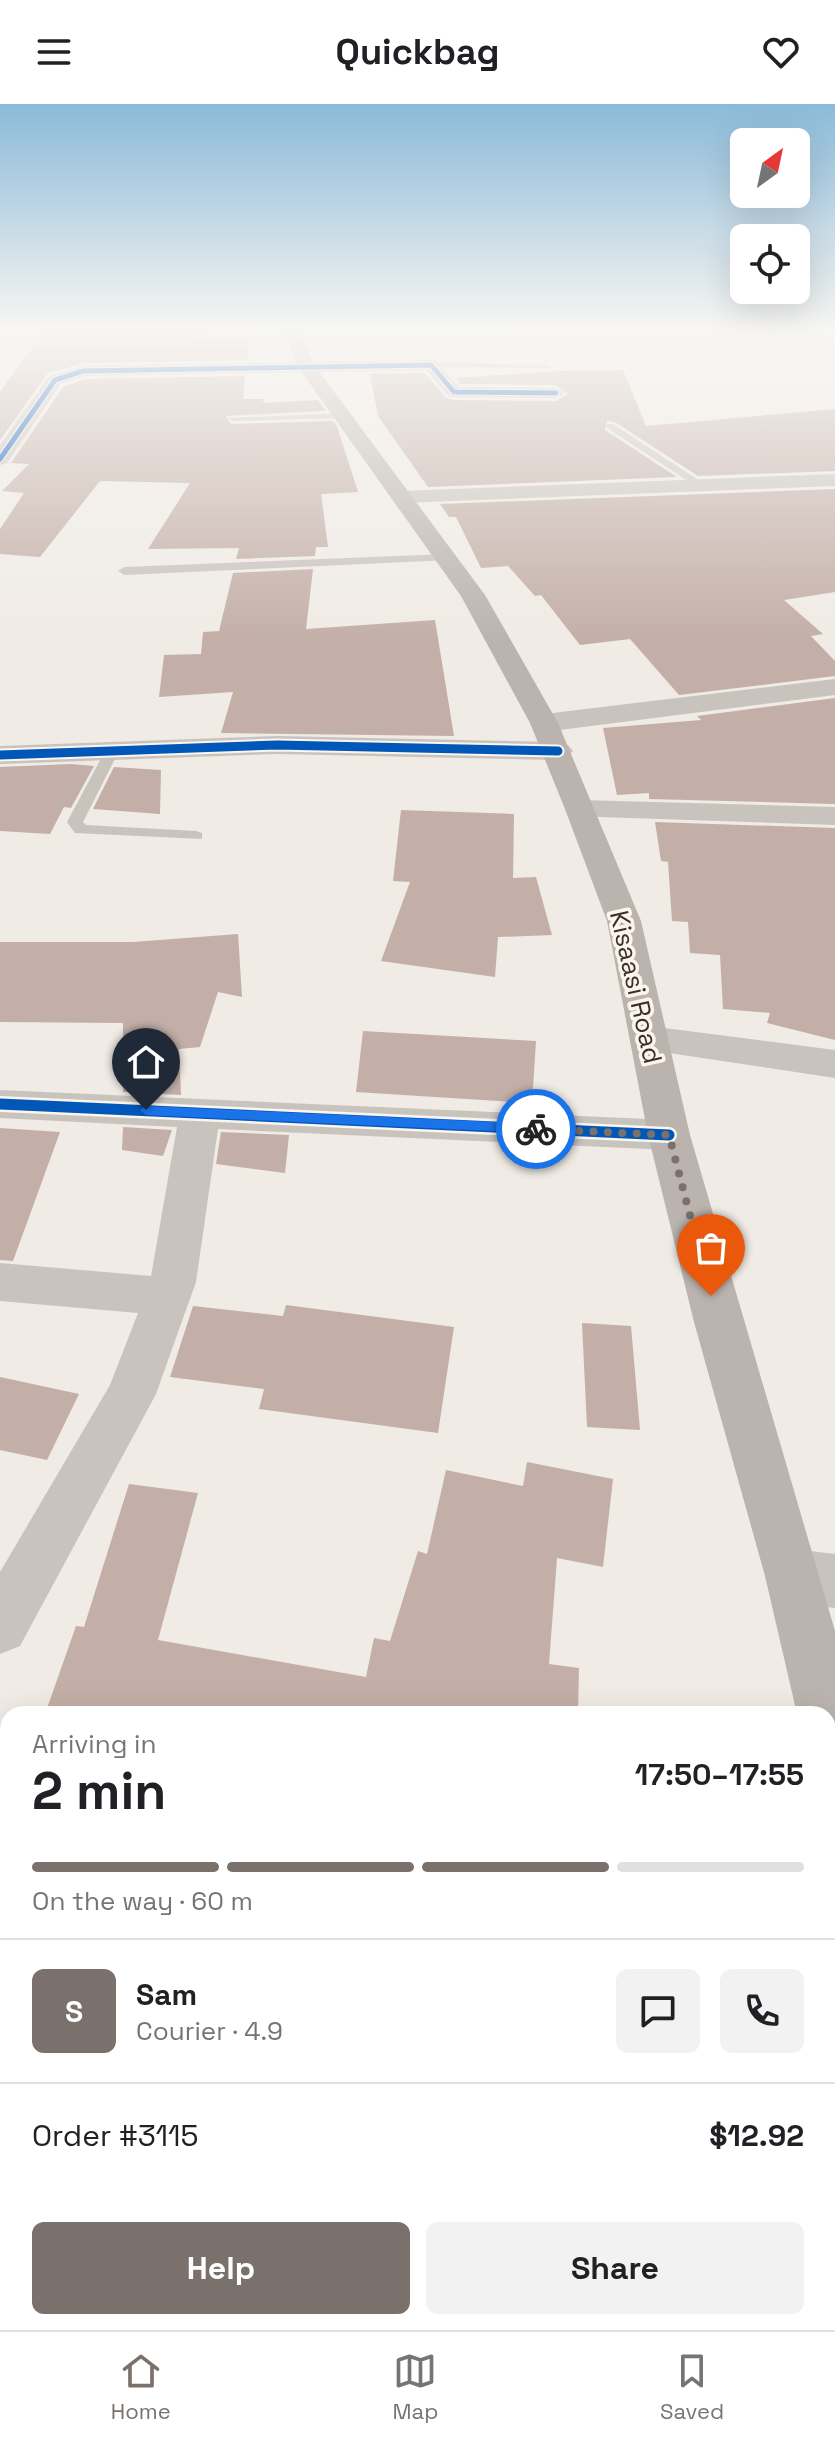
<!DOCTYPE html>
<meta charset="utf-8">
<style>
:root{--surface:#fff;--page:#f2f2f2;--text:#202124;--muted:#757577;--line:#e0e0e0;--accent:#7a716c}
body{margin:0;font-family:"Space Grotesk",sans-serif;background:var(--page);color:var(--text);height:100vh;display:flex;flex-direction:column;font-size:30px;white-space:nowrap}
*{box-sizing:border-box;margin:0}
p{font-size:26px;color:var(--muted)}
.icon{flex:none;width:44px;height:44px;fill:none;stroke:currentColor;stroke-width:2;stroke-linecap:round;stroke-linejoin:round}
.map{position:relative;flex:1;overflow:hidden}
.drawer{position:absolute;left:0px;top:1602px;width:836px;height:624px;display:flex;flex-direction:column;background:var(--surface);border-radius:24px 24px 0 0;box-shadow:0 8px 32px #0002}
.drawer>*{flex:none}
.needle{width:52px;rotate:33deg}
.buttons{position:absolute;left:730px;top:24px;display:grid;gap:16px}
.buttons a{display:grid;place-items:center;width:80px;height:80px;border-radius:12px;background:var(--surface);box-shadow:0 8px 32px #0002;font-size:40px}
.pin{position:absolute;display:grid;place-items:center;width:68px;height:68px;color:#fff;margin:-82px -34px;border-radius:50% 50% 50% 0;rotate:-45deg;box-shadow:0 0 8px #0007}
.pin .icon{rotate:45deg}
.courier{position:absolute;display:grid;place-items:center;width:80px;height:80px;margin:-40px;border:6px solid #1a73e8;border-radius:50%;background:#fff;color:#222;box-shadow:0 2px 10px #0007}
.head em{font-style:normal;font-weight:700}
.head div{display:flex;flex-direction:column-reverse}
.head{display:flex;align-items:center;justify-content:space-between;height:136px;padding:0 32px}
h1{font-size:52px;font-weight:700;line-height:60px}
.bar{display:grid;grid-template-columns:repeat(4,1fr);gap:12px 8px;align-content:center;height:96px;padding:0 32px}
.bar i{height:10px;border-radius:6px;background:var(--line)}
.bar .selected{background:var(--accent)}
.bar p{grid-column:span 4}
.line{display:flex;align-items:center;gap:20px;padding:0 32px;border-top:2px solid var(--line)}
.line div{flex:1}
.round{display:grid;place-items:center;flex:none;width:84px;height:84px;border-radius:12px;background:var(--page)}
.button{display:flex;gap:16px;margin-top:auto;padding:16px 32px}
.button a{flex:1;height:92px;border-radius:12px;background:var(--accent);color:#fff;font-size:32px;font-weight:700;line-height:92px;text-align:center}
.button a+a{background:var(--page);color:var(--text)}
header{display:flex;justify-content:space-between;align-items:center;height:104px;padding:0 32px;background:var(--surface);font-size:36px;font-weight:700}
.menu{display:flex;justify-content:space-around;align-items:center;height:112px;border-top:2px solid var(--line);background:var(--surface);font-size:22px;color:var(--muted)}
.menu a{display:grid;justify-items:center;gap:4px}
.menu .selected{color:var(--accent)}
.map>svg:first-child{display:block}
.building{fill:#c3afa7}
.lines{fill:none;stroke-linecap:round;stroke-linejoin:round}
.service{fill:#c9c3be;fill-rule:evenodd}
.minor{fill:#c9c3be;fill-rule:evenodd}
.secondary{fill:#bab3ae;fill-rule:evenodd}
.cycleway-far2-casing{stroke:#fbf5ee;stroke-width:7}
.cycleway-far1-casing{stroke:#fbf5ee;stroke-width:13}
.cycleway-casing{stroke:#fbf5ee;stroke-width:16}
.cycleway-far2{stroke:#0057b8;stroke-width:5}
.cycleway-far1{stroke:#0057b8;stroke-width:9}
.cycleway{stroke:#0057b8;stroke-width:11}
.route{fill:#1a73e8}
.done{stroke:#7a716c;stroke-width:8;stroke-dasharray:0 14.4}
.labels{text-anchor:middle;stroke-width:7;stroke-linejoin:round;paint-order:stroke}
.street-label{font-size:26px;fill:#3b302b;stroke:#fbf5ee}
</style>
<header><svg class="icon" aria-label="menu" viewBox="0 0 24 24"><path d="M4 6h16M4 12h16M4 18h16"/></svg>Quickbag<svg class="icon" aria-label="heart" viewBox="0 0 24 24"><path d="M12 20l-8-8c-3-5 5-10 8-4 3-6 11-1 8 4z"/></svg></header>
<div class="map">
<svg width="835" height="2226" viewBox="0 0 835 2226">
<rect width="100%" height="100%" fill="#f0ebe5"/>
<g class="building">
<polygon points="51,225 108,225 194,230 196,234 250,233 247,256 83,259 48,269 0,336 0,288 36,238"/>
<polygon points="623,266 646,322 835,305 835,367 698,372 615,318 607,317 605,326 677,373 428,383 378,312 370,270 425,269 446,294 454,296 556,297 568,290 556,281 460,280 456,274 560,267"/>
<polygon points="245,272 243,295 264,295 263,299 318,296 326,307 226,312 231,320 333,317 337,322 358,388 321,390 328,443 316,443 315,452 236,455 239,444 148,445 190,379 100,377 40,453 0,450 0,425 24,389 2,387 29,360 11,359 63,283 86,275"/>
<polygon points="835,385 835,488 784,496 823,530 811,532 835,557 835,572 679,591 630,535 580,541 541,491 535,492 508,462 481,464 456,413 449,413 440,400"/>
<polygon points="313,465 306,525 435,516 454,632 221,629 233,588 159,593 164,551 201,550 203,528 219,527 233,469"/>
<polygon points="835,594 835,700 649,695 649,689 617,691 603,624 701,616 697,612"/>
<polygon points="71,660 94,662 71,704 64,703 50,730 0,727 0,663"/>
<polygon points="114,663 161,666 160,710 93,705"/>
<polygon points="401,706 514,710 513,774 536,773 552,831 498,833 495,873 381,857 410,778 393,777"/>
<polygon points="655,718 835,724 835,936 767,919 770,909 723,905 720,851 690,849 688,818 672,817 668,758 661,757"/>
<polygon points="238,830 242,893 218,888 200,943 179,945 181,991 123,988 123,919 0,918 0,838 133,838"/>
<polygon points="363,927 536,937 532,999 356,988"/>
<polygon points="123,1023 172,1026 163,1052 122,1046"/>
<polygon points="0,1024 60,1028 13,1157 0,1156"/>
<polygon points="221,1028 289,1031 285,1069 216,1060"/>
<polygon points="286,1201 454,1223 438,1329 259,1305 264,1285 170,1273 193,1202 283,1212"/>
<polygon points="582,1219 631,1222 640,1326 587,1323"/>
<polygon points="0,1273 79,1290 47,1356 0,1346"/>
<polygon points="527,1358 613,1375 603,1463 557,1454 549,1560 579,1564 578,1610 45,1610 76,1522 84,1523 129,1380 198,1389 158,1536 366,1573 374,1534 390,1537 418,1447 427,1450 446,1366 523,1382"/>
</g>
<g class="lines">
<g class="service">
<polygon points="431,258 548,261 552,264 428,263"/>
<polygon points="344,309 347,314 233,317 228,314"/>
<polygon points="607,320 613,320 706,381 697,383 607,324"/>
<polygon points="446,450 452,454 450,456 124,471 118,467 124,463"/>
<polygon points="111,645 118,649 83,718 86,721 196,727 202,729 202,735 75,729 67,718 104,649"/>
</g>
<g class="minor">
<polygon points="187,225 212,225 204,230"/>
<polygon points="431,256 437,257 459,283 556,284 565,289 556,294 454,293 448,292 426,266 85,272 61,280 7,359 0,361 0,341 49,272 83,262"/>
<polygon points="835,370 835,382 401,399 390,393 401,387"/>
<polygon points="835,575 835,591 544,628 534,625 530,619 534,613 544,610"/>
<polygon points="277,632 558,638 568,641 573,647 568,653 558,656 277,650 0,660 0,642"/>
<polygon points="581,696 835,703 835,721 570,712 565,705 570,698"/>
<polygon points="649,922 835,946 835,974 635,944 630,935 635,926"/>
<polygon points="0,986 669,1016 684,1020 690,1031 684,1042 669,1046 218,1025 196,1178 156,1290 20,1542 0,1550 0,1468 110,1281 138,1209 0,1197 0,1159 151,1172 177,1023 0,1014"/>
<polygon points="793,1445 835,1450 835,1504 793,1499 773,1491 765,1472 773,1453"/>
</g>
<polygon class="secondary" points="282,225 298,225 315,262 485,491 558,619 641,817 690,1031 835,1527 835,1636 828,1639 828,1610 797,1610 765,1472 694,1218 648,1031 607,817 565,705 530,619 461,492 298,263"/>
<g class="cycleway-far2-casing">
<polyline id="cycleway-far2" points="0,355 55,276 83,267 431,261 454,288 556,289"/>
</g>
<g class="cycleway-far1-casing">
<polyline id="cycleway-far1" points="0,651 277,641 558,647"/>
</g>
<g class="cycleway-casing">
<polyline id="cycleway" points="0,1000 669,1031"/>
</g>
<use href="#cycleway-far2" class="cycleway-far2"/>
<use href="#cycleway-far1" class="cycleway-far1"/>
<use href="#cycleway" class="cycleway"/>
</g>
<linearGradient id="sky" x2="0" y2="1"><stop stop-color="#8bbad8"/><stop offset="0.42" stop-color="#f8f6f3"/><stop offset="1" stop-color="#f8f6f3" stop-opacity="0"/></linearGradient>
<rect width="835" height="536" fill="url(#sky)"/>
<polygon class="route" points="146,1002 536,1020 542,1025 536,1029 146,1011 140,1006"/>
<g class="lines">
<polyline class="done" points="536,1025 669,1031 711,1192"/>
</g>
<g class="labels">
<g class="street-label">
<text transform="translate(636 883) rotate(77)" y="9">Kisaasi Road</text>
</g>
</g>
</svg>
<div class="buttons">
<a><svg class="needle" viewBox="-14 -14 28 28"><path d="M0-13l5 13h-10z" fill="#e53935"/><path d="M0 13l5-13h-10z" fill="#757577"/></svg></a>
<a><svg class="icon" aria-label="locate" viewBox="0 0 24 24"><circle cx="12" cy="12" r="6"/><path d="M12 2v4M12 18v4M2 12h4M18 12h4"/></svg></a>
</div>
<div class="pin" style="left:711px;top:1192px;background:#ea580c"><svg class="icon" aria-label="bag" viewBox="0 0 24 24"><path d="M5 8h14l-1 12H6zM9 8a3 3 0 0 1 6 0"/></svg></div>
<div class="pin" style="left:146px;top:1006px;background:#1f2937"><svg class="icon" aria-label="home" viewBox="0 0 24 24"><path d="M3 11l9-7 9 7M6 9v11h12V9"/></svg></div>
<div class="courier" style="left:536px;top:1025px"><svg class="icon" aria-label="bike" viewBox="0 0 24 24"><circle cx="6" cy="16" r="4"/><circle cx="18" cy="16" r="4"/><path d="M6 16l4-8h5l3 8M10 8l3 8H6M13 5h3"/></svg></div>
<section class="drawer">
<div class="head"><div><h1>2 min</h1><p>Arriving in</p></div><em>17:50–17:55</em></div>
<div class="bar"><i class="selected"></i><i class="selected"></i><i class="selected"></i><i></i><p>On the way · 60 m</p></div>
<div class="line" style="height:144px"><b class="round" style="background:var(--accent);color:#fff">S</b><div><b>Sam</b><p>Courier · 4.9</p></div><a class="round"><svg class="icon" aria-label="chat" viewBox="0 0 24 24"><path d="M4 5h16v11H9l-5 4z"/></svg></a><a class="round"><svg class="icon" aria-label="phone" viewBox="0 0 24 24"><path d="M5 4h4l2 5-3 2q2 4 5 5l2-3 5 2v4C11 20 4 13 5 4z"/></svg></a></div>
<div class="line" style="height:104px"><div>Order #3115</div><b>$12.92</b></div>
<div class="button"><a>Help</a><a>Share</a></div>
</section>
</div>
<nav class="menu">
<a class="selected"><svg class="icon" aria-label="home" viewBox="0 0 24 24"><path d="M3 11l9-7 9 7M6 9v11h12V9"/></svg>Home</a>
<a><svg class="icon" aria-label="map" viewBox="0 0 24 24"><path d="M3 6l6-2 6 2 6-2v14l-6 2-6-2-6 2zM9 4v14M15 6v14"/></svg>Map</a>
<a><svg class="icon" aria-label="saved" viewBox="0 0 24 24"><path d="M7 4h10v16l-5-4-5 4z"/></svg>Saved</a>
</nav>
